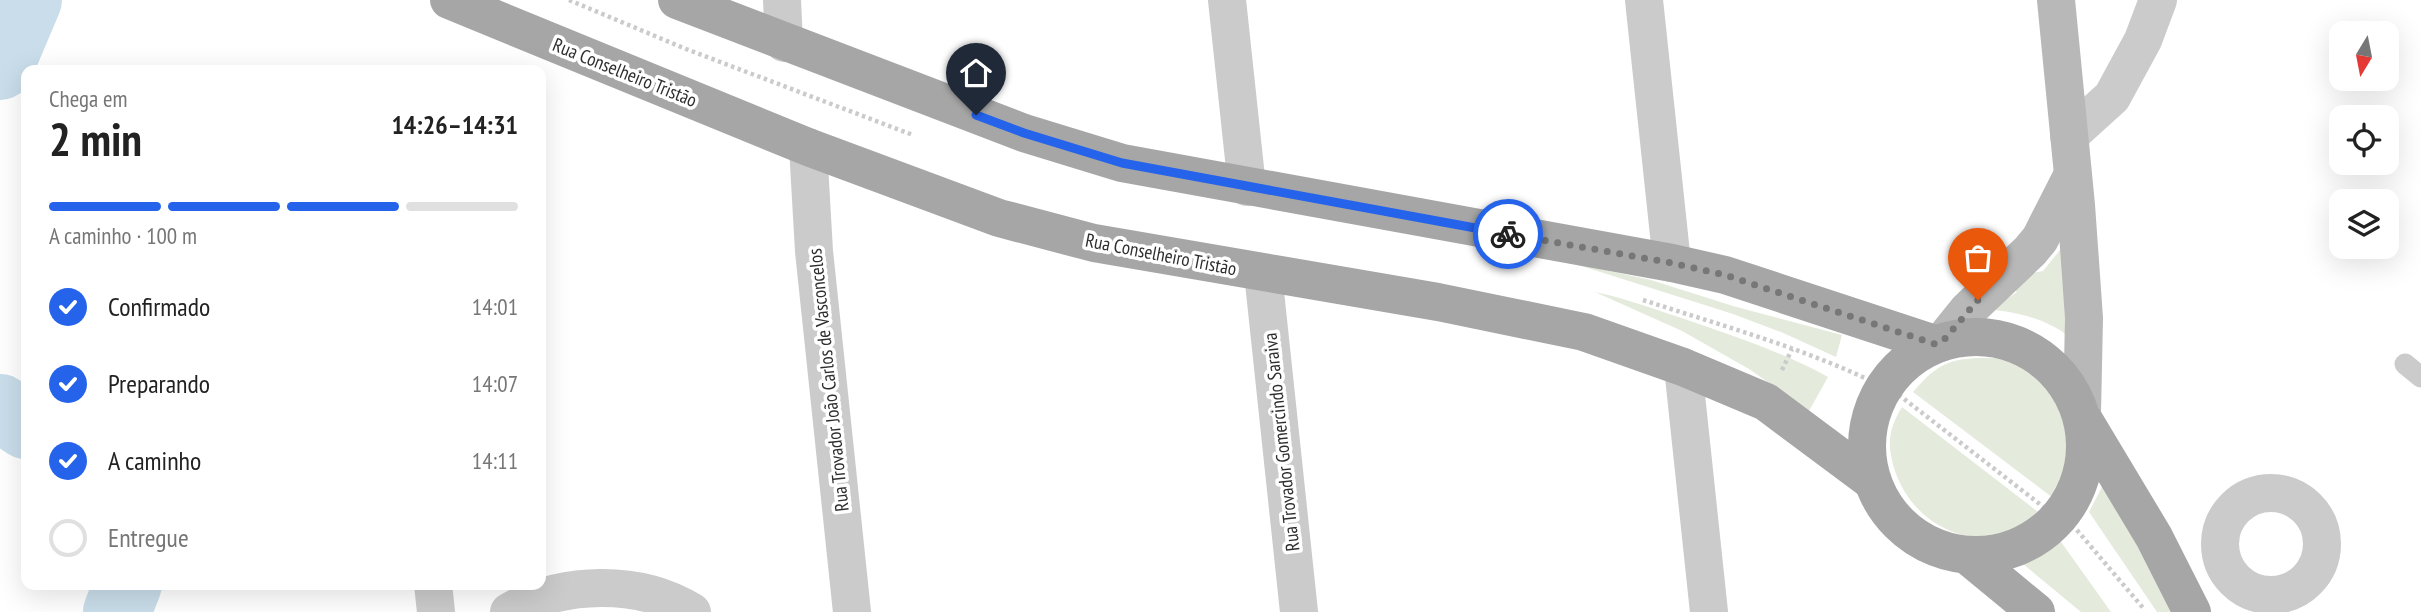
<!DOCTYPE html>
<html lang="pt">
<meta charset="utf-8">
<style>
:root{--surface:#fff;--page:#f6f6f6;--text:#222;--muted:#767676;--line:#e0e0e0;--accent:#2563eb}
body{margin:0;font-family:"PT Sans Narrow",sans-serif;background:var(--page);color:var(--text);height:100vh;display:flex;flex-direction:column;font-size:26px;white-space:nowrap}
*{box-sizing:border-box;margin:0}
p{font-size:23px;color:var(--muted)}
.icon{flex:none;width:38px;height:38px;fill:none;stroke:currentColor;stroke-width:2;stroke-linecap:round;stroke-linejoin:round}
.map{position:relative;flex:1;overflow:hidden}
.side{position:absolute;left:21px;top:65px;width:525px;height:525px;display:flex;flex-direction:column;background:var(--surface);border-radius:14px;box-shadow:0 7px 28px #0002}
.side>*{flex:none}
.needle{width:46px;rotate:190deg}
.controls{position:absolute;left:2329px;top:21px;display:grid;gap:14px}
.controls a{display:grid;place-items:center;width:70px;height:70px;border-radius:14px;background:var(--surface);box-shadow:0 7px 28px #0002;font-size:35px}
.pin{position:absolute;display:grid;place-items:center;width:60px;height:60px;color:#fff;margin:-72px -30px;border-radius:50% 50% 50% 0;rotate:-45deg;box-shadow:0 0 7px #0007}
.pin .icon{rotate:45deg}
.courier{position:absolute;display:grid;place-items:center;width:70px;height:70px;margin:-35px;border:5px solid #2563eb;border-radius:50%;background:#fff;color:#222;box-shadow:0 2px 9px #0007}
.overview em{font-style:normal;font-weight:700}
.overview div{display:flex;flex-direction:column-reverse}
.overview{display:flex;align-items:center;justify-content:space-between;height:119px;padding:0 28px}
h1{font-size:46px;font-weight:700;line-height:52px}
.bar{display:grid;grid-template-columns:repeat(4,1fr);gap:10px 7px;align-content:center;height:84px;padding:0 28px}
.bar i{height:9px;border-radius:5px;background:var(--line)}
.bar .selected{background:var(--accent)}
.bar p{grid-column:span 4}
ol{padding:0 28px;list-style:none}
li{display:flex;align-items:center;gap:21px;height:77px}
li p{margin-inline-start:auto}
li .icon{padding:7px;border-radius:50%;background:var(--accent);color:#fff;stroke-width:4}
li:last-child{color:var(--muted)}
li i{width:38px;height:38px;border:4px solid var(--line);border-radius:50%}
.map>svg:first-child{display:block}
.green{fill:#e4ebdc}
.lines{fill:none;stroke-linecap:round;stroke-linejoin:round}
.river{stroke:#c9ddea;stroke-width:68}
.path{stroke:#cbcbcb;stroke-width:4.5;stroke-dasharray:3.5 3.5;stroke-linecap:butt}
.service{stroke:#cbcbcb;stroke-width:21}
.minor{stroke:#cbcbcb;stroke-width:38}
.secondary{stroke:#b8b8b8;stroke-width:38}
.primary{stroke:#a6a6a6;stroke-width:38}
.done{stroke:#777;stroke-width:7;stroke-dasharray:0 12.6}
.route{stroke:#2563eb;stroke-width:9}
.labels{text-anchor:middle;stroke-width:7;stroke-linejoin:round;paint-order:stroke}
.street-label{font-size:19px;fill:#2e2e2e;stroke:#fff}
</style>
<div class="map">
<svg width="2421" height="612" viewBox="0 0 2421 612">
<rect width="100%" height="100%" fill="#fff"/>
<g class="green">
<path d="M 2064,245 L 2068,336 C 2048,320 2016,311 1990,310 L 2017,292 L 2001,279 L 2043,271 Z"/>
<polygon points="1572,263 1651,280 1733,306 1842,335 1836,357 1781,332 1733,314"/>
<path d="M 1595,292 C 1628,299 1660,311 1693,322 C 1739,338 1785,353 1828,377 L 1809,411 L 1749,369 L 1682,331 Z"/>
<path d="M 1995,358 L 2012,360 L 2028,367 L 2040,374 L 2063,397 L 2080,447 L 2078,465 L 2074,480 L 2061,504 L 1913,392 C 1941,359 1954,358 1995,358 Z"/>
<path d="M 1902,407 L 2046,518 C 1991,559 1915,535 1894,468 C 1887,444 1888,430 1902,407 Z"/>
<polygon points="2104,483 2175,612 2157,612 2089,512"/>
<path d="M 2059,539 L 2111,612 L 2081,612 L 2023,564 C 2034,553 2049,550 2059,539 Z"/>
</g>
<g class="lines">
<g class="river">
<polyline points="0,66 28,0"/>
<polyline points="0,408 26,425"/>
<polyline points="117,612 128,584"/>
</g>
<g class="path">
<polyline points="569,0 686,49 913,135"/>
<path d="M 1643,300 C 1729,328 1819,352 1899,395 L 2059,519 L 2076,529 L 2144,609"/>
<polyline points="1782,370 1792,349"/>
</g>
<polyline class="service" points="2405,364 2421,377"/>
<g class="minor">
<polyline points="782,0 784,43"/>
<polyline points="1227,0 1247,187"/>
<polyline points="1644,0 1672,263"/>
<polyline points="2069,136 2112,97 2143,40 2158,0"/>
<polyline points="808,147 814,251 852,612"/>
<polyline points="1263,273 1299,612"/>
<polyline points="1683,367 1709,612"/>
<circle cx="2271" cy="544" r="51"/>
<polyline points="433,584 436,612"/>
<path d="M 509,612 C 562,581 639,579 692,612"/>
</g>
<g class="secondary">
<polyline points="2056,0 2076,205 2084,318 2082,412"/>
<polyline points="1943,341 1968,310 2030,251 2040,239 2072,176"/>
</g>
<g class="primary">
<polyline points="449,0 808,147 999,218 1094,243 1438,302 1584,332 1683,367 1766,402 1872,481"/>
<polyline points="677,0 1024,133 1122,163 1672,263 1725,275 1935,344"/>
<circle cx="1976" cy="446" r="109"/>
<polyline points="2085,422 2154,537 2192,612"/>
<polyline points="1967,555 2036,612"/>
</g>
</g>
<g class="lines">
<polyline class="done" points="1508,234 1672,263 1725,275 1935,344 1943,341 1978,300"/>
<polyline class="route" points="976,115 1024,133 1122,163 1508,234"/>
</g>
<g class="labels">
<g class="street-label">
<text transform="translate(625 72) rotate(22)" y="7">Rua Conselheiro Tristão</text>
<text transform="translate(1161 254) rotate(11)" y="7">Rua Conselheiro Tristão</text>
<text transform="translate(828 380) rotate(-96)" y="7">Rua Trovador João Carlos de Vasconcelos</text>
<text transform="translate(1281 442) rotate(-96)" y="7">Rua Trovador Gomercindo Saraiva</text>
</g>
</g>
</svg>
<div class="controls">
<a><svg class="needle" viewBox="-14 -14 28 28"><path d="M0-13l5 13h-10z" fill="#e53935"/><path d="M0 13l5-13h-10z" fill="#767676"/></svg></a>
<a><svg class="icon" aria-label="locate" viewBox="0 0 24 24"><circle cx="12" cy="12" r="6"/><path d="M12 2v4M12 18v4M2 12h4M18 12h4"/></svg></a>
<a><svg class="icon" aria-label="layers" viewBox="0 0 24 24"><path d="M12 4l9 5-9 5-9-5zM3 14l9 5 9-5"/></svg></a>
</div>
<div class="pin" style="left:1978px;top:300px;background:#ea580c"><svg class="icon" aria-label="bag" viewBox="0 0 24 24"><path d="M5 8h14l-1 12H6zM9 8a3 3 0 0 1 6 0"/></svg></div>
<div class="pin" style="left:976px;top:115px;background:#1f2937"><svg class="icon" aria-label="home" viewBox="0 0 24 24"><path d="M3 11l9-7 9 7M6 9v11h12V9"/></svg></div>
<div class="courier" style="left:1508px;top:234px"><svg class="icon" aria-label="bike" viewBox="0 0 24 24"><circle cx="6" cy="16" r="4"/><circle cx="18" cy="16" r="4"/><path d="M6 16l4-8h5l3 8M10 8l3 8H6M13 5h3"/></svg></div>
<section class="side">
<div class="overview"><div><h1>2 min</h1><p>Chega em</p></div><em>14:26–14:31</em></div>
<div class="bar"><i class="selected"></i><i class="selected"></i><i class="selected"></i><i></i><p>A caminho · 100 m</p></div>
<ol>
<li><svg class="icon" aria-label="check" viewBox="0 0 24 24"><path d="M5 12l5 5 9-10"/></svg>Confirmado<p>14:01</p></li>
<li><svg class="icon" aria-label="check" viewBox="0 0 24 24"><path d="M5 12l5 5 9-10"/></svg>Preparando<p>14:07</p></li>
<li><svg class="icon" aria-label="check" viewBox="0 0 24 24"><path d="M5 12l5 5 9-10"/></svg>A caminho<p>14:11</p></li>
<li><i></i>Entregue</li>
</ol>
</section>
</div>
